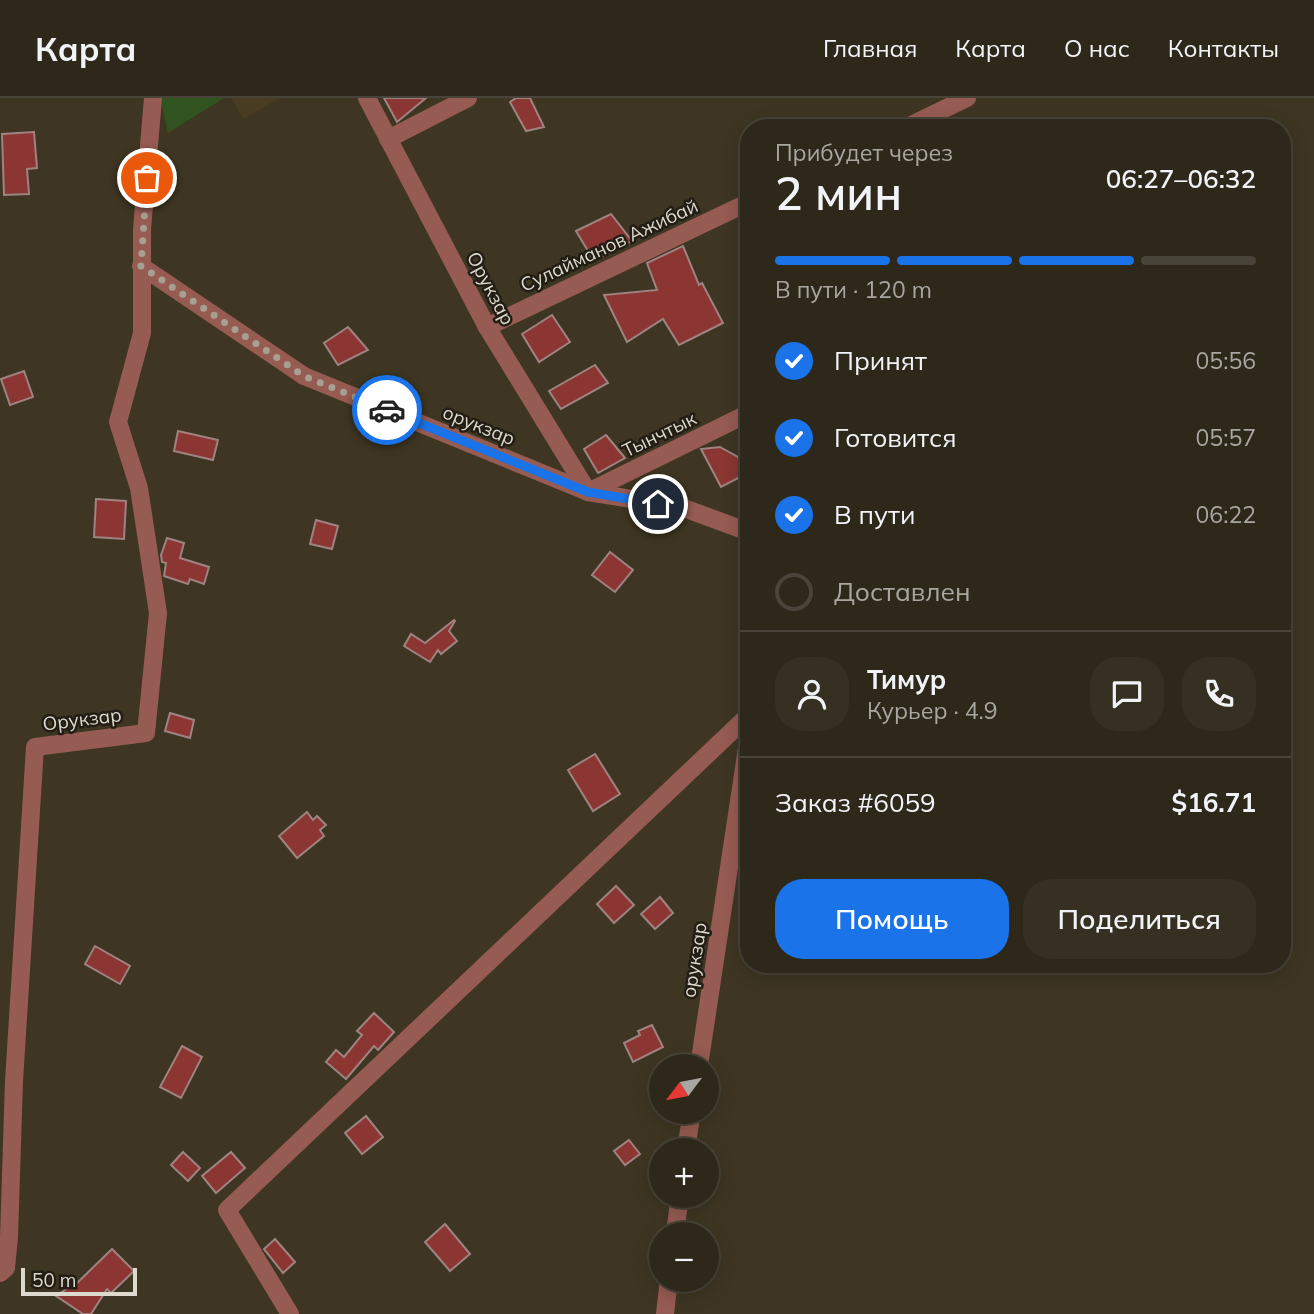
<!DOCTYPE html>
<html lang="ru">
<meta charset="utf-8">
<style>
:root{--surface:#2e281a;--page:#363023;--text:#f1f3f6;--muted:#a7a6a2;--line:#494439;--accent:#1a73e8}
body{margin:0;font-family:Mulish,sans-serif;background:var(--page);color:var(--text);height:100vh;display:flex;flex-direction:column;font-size:26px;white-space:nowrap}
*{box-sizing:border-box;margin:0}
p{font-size:23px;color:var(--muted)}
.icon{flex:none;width:38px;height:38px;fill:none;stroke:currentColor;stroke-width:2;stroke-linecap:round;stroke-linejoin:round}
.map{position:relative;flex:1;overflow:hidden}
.sheet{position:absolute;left:740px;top:21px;width:551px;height:854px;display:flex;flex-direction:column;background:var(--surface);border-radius:28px;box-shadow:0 4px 18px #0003,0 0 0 2px var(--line)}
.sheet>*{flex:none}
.needle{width:46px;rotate:238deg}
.tools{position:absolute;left:649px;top:956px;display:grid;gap:14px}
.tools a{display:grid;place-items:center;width:70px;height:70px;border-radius:50%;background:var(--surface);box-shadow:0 4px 18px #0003,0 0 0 2px var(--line);font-size:35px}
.scale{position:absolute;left:21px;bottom:18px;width:116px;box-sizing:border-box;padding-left:7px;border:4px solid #ded9cd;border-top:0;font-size:19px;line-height:24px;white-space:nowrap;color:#ded9cd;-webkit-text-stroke:5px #221e15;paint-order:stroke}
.pin{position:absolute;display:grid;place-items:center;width:60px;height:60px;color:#fff;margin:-30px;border:4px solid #fff;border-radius:50%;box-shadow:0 2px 7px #0007}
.courier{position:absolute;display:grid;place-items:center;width:70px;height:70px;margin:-35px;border:5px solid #1a73e8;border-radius:50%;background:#fff;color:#222;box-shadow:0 2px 9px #0007}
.overview em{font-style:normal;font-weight:600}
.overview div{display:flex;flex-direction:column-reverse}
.overview{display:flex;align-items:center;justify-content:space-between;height:119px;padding:0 35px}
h1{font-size:46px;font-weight:600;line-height:52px}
.bar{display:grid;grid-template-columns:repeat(4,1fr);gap:10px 7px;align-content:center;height:84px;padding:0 35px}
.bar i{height:9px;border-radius:5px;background:var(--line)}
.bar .active{background:var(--accent)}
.bar p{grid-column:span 4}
.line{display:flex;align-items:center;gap:18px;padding:0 35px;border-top:2px solid var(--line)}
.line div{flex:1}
.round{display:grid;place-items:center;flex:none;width:74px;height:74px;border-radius:28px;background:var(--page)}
ol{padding:0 35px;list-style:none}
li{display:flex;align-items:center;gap:21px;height:77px}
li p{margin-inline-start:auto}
li .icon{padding:7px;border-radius:50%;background:var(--accent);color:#fff;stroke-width:4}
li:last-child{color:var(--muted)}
li i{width:38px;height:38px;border:4px solid var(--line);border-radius:50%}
.primary-button{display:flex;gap:14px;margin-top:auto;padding:14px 35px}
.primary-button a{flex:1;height:80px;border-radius:28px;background:var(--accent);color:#fff;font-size:28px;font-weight:600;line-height:80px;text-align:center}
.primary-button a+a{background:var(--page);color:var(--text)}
header{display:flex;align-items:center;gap:42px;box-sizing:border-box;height:98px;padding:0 35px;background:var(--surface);border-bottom:2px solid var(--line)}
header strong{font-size:33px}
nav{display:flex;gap:38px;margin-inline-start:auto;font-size:24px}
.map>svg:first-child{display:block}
.built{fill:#483d23}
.green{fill:#315320}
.building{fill:#8b3633;stroke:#9e8380;stroke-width:2}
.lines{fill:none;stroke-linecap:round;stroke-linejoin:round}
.minor{stroke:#965b52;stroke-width:18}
.done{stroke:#a6a091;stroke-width:7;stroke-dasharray:0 12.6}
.route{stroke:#1a73e8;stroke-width:9}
.labels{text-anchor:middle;stroke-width:5;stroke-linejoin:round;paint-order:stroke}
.street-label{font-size:19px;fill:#ded9cd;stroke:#221e15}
</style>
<header>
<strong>Карта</strong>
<nav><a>Главная</a><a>Карта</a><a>О нас</a><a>Контакты</a></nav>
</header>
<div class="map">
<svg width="1314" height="1216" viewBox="0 0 1314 1216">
<rect width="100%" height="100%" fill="#3e3622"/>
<polygon class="built" points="232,0 280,0 243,21"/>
<polygon class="green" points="160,0 224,0 168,35"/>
<g class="building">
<polygon points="384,0 426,0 397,24"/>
<polygon points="516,0 530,0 544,29 526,33 510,4"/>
<polygon points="34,34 37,70 27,71 29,96 4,97 2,36"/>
<polygon points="611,116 632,143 594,163 576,133"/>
<polygon points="683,148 699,187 702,185 723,225 679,247 663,221 627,244 604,197 657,192 647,165"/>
<polygon points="552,217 570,244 539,264 522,236"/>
<polygon points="348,229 368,252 338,267 324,245"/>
<polygon points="595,267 608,285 561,311 549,293"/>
<polygon points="24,273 33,299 10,307 1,281"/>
<polygon points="178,333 218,342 213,362 174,353"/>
<polygon points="606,337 625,360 598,375 584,351"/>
<polygon points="720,349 738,359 746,376 721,389 701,351"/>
<polygon points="96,401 126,403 124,441 94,439"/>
<polygon points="316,422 338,428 332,451 310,446"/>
<polygon points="167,440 184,445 180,460 209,469 204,486 190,481 188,486 164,478 166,465 162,464 161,457"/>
<polygon points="610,454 633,472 615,494 592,477"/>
<polygon points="454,522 455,523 449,533 457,543 441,556 438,552 430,564 404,548 411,536 425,545"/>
<polygon points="170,615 194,622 190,640 165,633"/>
<polygon points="595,656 620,696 593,713 568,672"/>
<polygon points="307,714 313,722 317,718 326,727 320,732 324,738 297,760 279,738"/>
<polygon points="616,788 634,807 614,825 597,806"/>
<polygon points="660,799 673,815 655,831 641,816"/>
<polygon points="95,848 130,868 120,886 85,866"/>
<polygon points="374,915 394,934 378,952 374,948 346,981 326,964 336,952 344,959 362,937 357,933"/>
<polygon points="652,927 663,949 633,964 624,945 640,937 638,933"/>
<polygon points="182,948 202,959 181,1000 160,989"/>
<polygon points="366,1018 383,1039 362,1056 345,1035"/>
<polygon points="629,1042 640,1056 625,1067 614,1053"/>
<polygon points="183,1054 200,1070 188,1083 171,1067"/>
<polygon points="231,1054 245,1070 216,1095 202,1078"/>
<polygon points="445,1126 470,1156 450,1173 425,1144"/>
<polygon points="275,1141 295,1164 283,1175 264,1151"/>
<polygon points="112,1151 134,1173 111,1195 107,1191 91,1216 83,1216 56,1198 74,1186 75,1187"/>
</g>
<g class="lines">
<g class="minor">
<polyline points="367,0 487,229 588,394"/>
<polyline points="905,30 967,0"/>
<polyline points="388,41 468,0"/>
<polyline points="141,168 304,278 588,394 681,409 749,434"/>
<polyline points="487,229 749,104"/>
<polyline points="588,394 749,315"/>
<polyline points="699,968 749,637"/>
<polyline points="686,1052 692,1013"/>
<polyline points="675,1136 680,1097"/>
<polyline points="0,1175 6,1170 9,1139 14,983 35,649 146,635 158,515 139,390 118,324 142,235 142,131 153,0"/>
<polyline points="290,1216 227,1112 749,617"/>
<polyline points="665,1216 669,1181"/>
</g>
</g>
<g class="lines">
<polyline class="done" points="147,80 141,168 304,278 387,312"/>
<polyline class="route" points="387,312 588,394 658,406"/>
</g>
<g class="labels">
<g class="street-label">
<text transform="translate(609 147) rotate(-25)" y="7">Сулайманов Ажибай</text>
<text transform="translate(491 190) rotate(62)" y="7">Орукзар</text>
<text transform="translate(479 327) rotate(22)" y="7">орукзар</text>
<text transform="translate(659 336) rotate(-26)" y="7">Тынчтык</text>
<text transform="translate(82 621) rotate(-7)" y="7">Орукзар</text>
<text transform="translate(694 862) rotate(-81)" y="7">орукзар</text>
</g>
</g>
</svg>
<div class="tools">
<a><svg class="needle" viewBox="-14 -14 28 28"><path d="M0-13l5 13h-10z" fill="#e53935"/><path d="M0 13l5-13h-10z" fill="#a7a6a2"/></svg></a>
<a>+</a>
<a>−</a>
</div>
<div class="scale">50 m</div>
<div class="pin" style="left:147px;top:80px;background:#ea580c"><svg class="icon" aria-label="bag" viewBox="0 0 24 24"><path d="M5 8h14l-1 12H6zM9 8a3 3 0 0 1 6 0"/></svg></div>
<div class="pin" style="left:658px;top:406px;background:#1f2937"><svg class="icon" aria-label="home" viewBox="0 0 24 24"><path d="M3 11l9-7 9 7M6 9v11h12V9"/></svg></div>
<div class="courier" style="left:387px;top:312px"><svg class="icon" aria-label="car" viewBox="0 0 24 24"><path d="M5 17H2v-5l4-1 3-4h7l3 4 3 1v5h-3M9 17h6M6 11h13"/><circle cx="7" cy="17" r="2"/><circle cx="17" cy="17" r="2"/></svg></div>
<section class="sheet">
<div class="overview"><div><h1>2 мин</h1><p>Прибудет через</p></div><em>06:27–06:32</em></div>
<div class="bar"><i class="active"></i><i class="active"></i><i class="active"></i><i></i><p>В пути · 120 m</p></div>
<ol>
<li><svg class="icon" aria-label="check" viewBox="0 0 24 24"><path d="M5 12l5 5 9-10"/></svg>Принят<p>05:56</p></li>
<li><svg class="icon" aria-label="check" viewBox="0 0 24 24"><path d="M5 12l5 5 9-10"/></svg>Готовится<p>05:57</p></li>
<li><svg class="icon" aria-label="check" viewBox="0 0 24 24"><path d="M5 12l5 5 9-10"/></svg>В пути<p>06:22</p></li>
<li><i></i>Доставлен</li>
</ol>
<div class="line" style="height:126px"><a class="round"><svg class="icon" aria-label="person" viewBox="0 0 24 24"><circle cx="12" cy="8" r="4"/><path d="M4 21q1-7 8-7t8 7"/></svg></a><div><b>Тимур</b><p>Курьер · 4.9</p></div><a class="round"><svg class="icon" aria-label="chat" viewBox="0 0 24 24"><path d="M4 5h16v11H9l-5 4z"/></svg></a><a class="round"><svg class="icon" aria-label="phone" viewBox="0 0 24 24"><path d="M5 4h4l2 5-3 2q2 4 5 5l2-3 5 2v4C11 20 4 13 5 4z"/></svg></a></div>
<div class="line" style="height:91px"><div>Заказ #6059</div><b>$16.71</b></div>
<div class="primary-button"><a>Помощь</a><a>Поделиться</a></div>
</section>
</div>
